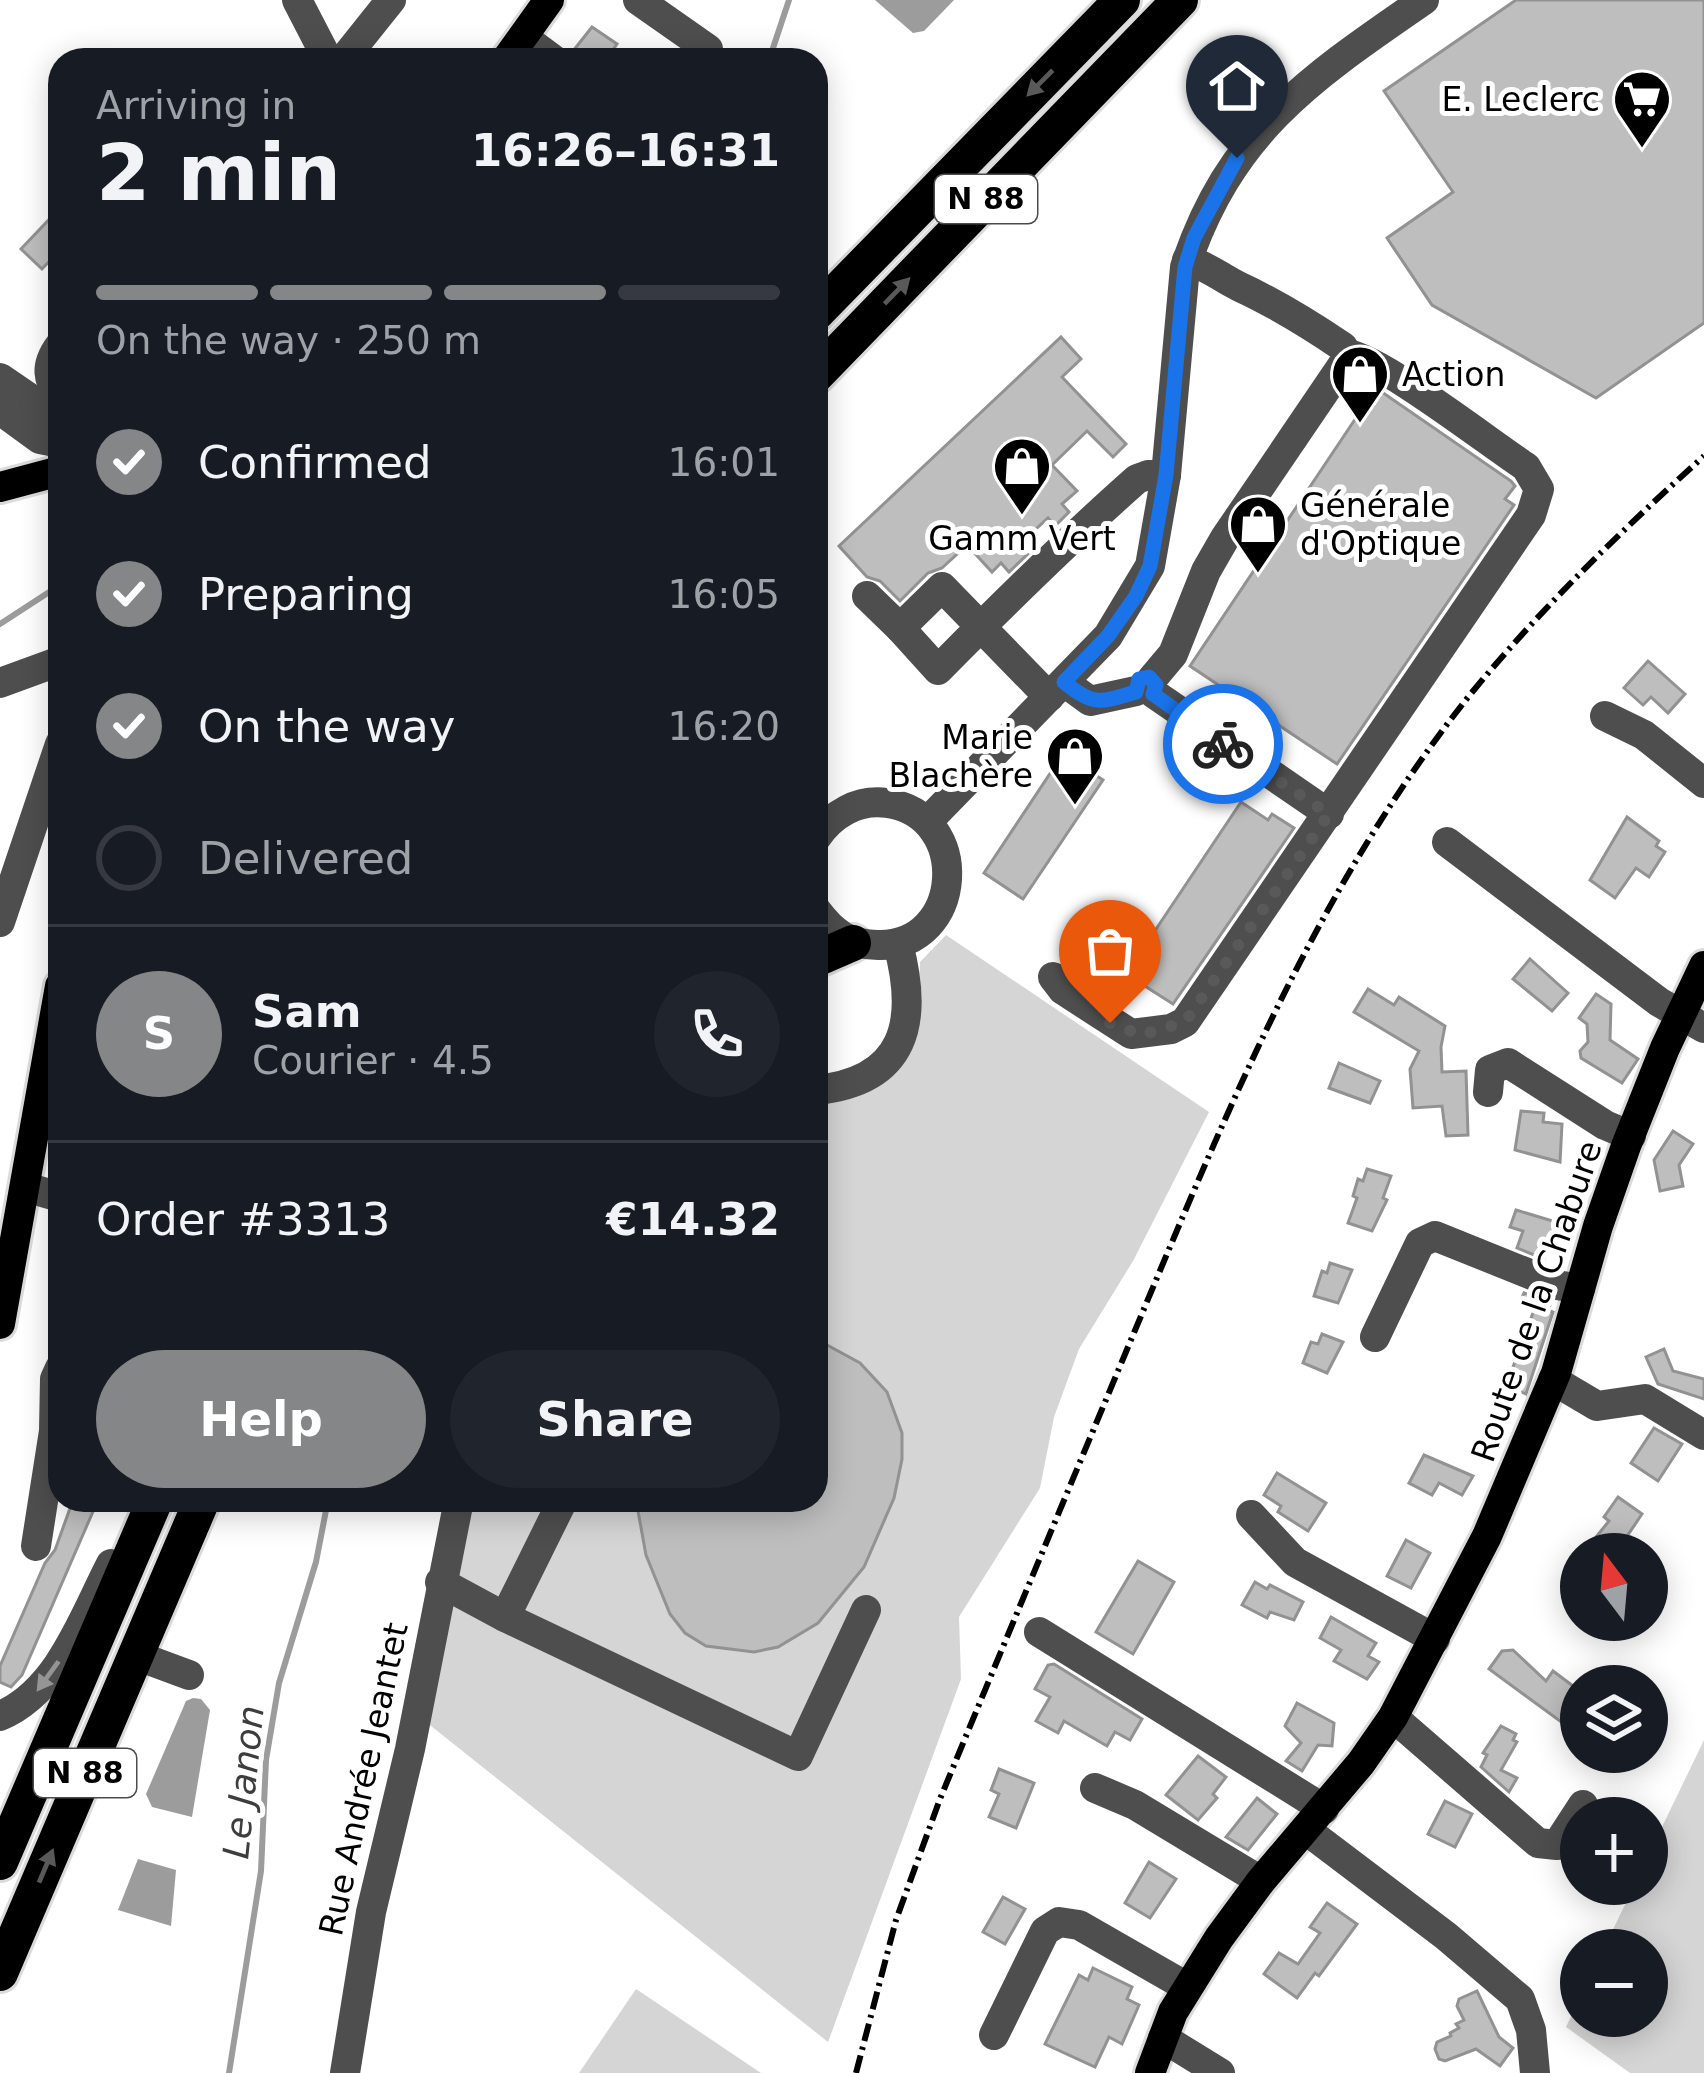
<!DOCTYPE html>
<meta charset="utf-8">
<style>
:root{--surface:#171b24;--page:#20242c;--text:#f1f3f6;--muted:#9ea1a6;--line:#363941;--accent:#858687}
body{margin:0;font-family:"DejaVu Sans",sans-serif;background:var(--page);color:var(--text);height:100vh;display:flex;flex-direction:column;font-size:45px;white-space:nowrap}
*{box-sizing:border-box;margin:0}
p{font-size:39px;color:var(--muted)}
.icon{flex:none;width:66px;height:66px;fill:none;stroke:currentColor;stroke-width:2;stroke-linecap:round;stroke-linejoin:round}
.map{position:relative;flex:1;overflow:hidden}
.details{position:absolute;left:48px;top:48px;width:780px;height:1464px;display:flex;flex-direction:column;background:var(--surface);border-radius:36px;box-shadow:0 6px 30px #0003}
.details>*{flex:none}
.needle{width:78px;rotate:344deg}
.controls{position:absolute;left:1560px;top:1533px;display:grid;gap:24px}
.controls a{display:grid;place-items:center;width:108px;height:108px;border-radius:50%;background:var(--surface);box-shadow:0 6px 30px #0003;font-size:60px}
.pin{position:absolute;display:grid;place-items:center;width:102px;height:102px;color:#fff;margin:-123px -51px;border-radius:50% 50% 50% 0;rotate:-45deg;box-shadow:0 0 12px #0007}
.pin .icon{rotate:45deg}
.courier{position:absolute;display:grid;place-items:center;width:120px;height:120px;margin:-60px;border:9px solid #1a73e8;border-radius:50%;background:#fff;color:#222;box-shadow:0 3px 15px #0007}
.overview em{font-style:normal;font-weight:800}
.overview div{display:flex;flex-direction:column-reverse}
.overview{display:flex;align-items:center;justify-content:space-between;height:204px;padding:0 48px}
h1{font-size:78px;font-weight:800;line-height:90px}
.bar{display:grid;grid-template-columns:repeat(4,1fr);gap:18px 12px;align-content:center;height:144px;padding:0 48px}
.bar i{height:15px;border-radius:9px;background:var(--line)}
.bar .active{background:var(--accent)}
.bar p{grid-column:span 4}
.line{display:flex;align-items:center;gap:30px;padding:0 48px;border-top:3px solid var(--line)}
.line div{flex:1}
.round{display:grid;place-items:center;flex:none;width:126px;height:126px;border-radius:63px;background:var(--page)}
ol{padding:0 48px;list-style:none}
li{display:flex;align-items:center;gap:36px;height:132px}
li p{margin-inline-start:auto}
li .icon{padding:12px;border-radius:50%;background:var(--accent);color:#fff;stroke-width:4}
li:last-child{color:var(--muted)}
li i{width:66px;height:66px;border:6px solid var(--line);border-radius:50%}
.button{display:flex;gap:24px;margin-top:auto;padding:24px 48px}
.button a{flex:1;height:138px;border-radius:72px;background:var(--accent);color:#fff;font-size:48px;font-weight:800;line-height:138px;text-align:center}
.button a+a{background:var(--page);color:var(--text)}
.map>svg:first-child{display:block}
.green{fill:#d5d5d5}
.water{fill:#9c9c9c}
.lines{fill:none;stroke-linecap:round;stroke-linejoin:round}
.stream{stroke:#9c9c9c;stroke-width:6}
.building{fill:#bebebe;stroke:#929292;stroke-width:3}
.major-casing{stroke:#dbdbdb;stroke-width:36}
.highway-casing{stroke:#dbdbdb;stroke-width:42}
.minor{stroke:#4e4e4e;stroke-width:30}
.major{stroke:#000;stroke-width:30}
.highway{stroke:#000;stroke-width:36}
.rail{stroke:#000;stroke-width:6;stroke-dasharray:18 6 3 6;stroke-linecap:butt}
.oneway{fill:#595959}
.oneway2{fill:#959595}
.done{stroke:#595959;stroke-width:12;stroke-dasharray:0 21.6}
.route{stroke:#1a73e8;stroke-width:15}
.labels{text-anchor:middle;stroke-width:10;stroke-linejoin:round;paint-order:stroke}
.shield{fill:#fff;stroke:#4c4c4c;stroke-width:3}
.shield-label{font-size:30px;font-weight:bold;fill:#000}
.poi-label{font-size:33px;fill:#000;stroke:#fff;text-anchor:end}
.street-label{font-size:33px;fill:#000;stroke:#fff}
.water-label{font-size:36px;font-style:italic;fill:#3d3d3d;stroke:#fff}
</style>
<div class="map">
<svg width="1704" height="2073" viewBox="0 0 1704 2073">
<rect width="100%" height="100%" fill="#fff"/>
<g class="green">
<polygon points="946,935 1209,1112 1133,1261 1079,1349 1054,1417 1040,1488 959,1617 961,1679 828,2042 426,1722 471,1500 816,1500 816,1099 919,1017 920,962"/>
<polygon points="1704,1740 1704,2073 1630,2073 1566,2027 1581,1996 1581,2016 1647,2016 1647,1950 1603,1950 1635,1884 1647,1884 1647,1858"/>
<polygon points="636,1989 761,2073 579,2073"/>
</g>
<g class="water">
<polygon points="875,0 954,0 924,31 913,33"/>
<polygon points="193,1698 201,1699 210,1710 192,1817 152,1807 146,1794 186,1701"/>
<polygon points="138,1859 176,1870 171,1926 118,1910"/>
</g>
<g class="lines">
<g class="stream">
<polyline points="769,60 789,0"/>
<polyline points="0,624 60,585"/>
<polyline points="229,2073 261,1871 266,1760 279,1683 316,1562 328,1500"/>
</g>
</g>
<g class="building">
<polygon points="1516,0 1704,0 1704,323 1596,398 1432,305 1387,238 1453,192 1384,91"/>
<polygon points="592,27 617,44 606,60 586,60 573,51"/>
<polygon points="60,208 60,250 42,269 21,249"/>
<polygon points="1061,337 1081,359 1062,377 1126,444 1113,457 1087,431 1052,465 1077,491 1062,504 1069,512 1055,526 1048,518 1023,541 1032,550 1009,572 1001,563 992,572 967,545 942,568 928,573 900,601 880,581 867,577 839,546"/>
<polygon points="1376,388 1511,481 1515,486 1505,499 1514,505 1337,764 1190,666"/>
<polygon points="1648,661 1685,694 1668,713 1651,697 1643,705 1624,688"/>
<polygon points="1063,754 1103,780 1023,899 984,873"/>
<polygon points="1241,802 1268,820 1272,814 1294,828 1173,1004 1126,974"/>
<polygon points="1627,817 1659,841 1656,846 1665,852 1649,877 1636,868 1615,898 1590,880"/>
<polygon points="1530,959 1568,993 1552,1011 1513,979"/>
<polygon points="1368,989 1394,1005 1399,997 1445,1026 1441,1047 1442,1072 1466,1071 1468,1135 1446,1136 1442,1106 1413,1108 1410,1069 1419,1051 1354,1012"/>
<polygon points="1596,994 1611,1004 1610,1040 1638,1059 1622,1083 1581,1058 1580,1051 1588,1042 1587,1024 1579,1018"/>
<polygon points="1339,1063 1380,1081 1370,1103 1329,1088"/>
<polygon points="1521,1111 1544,1113 1543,1122 1562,1124 1560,1162 1515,1150"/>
<polygon points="1673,1131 1693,1144 1679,1165 1683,1186 1660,1191 1654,1160"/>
<polygon points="1367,1169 1391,1176 1383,1198 1387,1200 1372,1231 1348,1223 1357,1198 1353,1196 1358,1179 1363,1181"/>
<polygon points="1516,1210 1556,1222 1553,1233 1561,1236 1555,1252 1547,1250 1544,1259 1517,1248 1523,1231 1510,1227"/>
<polygon points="1330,1263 1352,1270 1338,1303 1314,1296 1322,1271 1327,1273"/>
<polygon points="1524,1293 1551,1303 1548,1310 1553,1312 1526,1394 1506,1386 1534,1310 1519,1304"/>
<polygon points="1322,1334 1343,1342 1327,1373 1303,1363 1311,1342 1318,1344"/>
<polygon points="816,1339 860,1363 887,1392 902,1433 902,1459 894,1498 864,1567 818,1623 778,1647 754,1652 706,1646 685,1633 670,1614 646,1555 636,1500 816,1500"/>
<polygon points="1664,1349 1673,1371 1704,1379 1704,1399 1658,1384 1646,1357"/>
<polygon points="1654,1428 1682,1444 1658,1481 1631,1463"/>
<polygon points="1424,1455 1473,1476 1462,1495 1439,1483 1432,1495 1409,1483"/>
<polygon points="1277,1473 1326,1503 1308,1531 1278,1512 1281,1506 1264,1495"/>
<polygon points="1618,1497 1642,1514 1615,1554 1608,1554 1592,1542 1609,1521 1604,1517"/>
<polygon points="73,1500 98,1500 22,1675 11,1687 0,1682 0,1666 45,1563 55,1550"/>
<polygon points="1406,1540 1430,1553 1411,1588 1387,1576"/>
<polygon points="1138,1561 1174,1582 1133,1654 1096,1632"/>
<polygon points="1255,1582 1267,1589 1270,1585 1303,1602 1294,1620 1270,1612 1267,1618 1242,1605"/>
<polygon points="1331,1617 1376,1643 1368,1656 1379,1662 1367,1679 1334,1661 1341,1650 1320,1638"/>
<polygon points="1513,1650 1546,1681 1553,1671 1581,1692 1581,1701 1564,1724 1489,1669 1502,1651"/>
<polygon points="1054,1664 1142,1719 1130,1740 1115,1732 1107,1746 1064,1721 1058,1733 1036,1721 1050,1697 1035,1689 1048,1665"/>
<polygon points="1297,1703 1334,1723 1332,1746 1318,1745 1302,1771 1286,1761 1301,1743 1285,1726"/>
<polygon points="1501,1726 1516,1734 1513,1740 1517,1742 1501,1770 1517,1778 1509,1792 1481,1767 1487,1755 1483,1753"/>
<polygon points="1198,1756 1226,1777 1213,1794 1217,1798 1198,1820 1166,1795"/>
<polygon points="999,1769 1034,1783 1016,1828 989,1817 999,1794 991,1790"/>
<polygon points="1257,1798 1277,1814 1248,1850 1226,1837"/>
<polygon points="1445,1801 1472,1814 1455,1847 1428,1834"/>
<polygon points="1149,1862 1176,1879 1150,1918 1125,1903"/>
<polygon points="1003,1897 1025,1909 1005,1944 983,1932"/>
<polygon points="1327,1903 1357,1924 1319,1976 1315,1973 1297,1998 1264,1974 1279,1953 1298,1964 1320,1933 1310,1927"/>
<polygon points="1093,1968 1132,1987 1127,1999 1139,2005 1122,2044 1109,2037 1095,2067 1045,2044 1079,1975 1088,1980"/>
<polygon points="1477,1991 1499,2037 1513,2048 1500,2066 1476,2049 1445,2061 1439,2059 1435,2049 1437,2042 1451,2036 1450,2033 1459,2028 1456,2024 1464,2020 1457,2006 1459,1999"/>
</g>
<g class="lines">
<g class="major-casing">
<g id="major">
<polyline points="506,60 549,0"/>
<polyline points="0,487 60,471"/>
<polyline points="0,1324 60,986"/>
<polyline points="1150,2073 1173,2012 1219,1938 1261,1881 1361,1763 1393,1717 1487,1536 1556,1373 1598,1226 1626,1146 1665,1048 1704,966"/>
</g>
</g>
<g class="highway-casing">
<g id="highway">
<polyline points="816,313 1122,0"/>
<polyline points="816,375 1180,0"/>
<polyline points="816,959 853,943"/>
<polyline points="0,1862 155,1500"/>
<polyline points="0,1973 202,1500"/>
</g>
</g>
<g class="minor">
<polyline points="297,0 328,60"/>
<polyline points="638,0 708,49"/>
<polyline points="523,37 554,60"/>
<polyline points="343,60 391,0"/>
<path d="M 60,345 C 44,366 48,379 60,401"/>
<polyline points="0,378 60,419"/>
<polyline points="0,410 40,439 60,443"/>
<polyline points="867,596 900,628"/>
<path d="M 1152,679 L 1173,654 L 1206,571 L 1225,538 L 1348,357 L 1343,347 C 1309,324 1277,304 1240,287 C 1221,278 1208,266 1187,260"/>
<polyline points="1064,682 1090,701 1136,691"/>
<polyline points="0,683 60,661"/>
<polyline points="1153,693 1329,814"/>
<path d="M 1049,697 L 942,587 L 900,628 L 938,670 C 1003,604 1068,540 1137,479 L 1148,475 L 1166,475"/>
<polyline points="1605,716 1644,735 1704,783"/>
<path d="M 928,821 L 1108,636 L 1150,566 L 1166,475 L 1185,267 C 1231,130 1311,78 1424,0"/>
<path d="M 816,838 C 832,814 858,799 887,803 C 973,815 964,947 878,945 C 849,945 833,933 816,910"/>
<polyline points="1447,842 1659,1002 1704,1028"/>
<polyline points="0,922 60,744"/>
<path d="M 1053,977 L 1063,990 L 1131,1034 L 1171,1029 L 1185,1022 L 1531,515 L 1539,489 L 1526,467 C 1491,444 1381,359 1348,354"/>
<path d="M 816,1090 C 906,1081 919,1022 898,944"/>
<polyline points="1488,1092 1490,1070 1508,1063 1605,1125 1631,1136"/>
<polyline points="25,1187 60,1197"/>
<polyline points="1375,1337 1420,1243 1435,1236 1557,1285 1580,1289"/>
<polyline points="1553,1380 1597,1406 1645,1399 1704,1435"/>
<polyline points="1251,1515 1295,1562 1435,1639"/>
<polyline points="36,1546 54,1431 55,1379 60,1368"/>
<polyline points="440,1582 505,1617 563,1500"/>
<polyline points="505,1617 798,1756 866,1610"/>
<polyline points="1039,1632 1324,1809"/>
<polyline points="135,1655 189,1675"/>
<path d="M 0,1716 C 59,1691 83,1618 111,1564"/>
<polyline points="1393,1717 1538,1843 1557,1845 1583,1805"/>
<polyline points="1095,1788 1135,1805 1261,1881"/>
<polyline points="1306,1830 1446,1936 1520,1999 1531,2030 1535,2073"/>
<polyline points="994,2035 1045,1931 1059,1922 1079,1925 1187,1987"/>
<polyline points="1163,2038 1220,2073"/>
<polyline points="345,2073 371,1912 410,1749 459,1500"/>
</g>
<use href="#major" class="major"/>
<use href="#highway" class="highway"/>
<path class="rail" d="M 856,2073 L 896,1920 L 940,1799 C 1008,1634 1077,1469 1146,1304 C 1235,1092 1324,878 1469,696 C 1540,609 1621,531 1704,456"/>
</g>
<defs><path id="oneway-solid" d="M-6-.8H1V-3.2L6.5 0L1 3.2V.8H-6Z" transform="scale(3)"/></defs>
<g class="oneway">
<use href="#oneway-solid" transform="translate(1040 83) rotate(135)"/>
<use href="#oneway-solid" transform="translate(897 291) rotate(-46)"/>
<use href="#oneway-solid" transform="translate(46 1866) rotate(-67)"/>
</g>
<use class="oneway2" href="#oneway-solid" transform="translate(48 1676) rotate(126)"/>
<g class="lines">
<polyline class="done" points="1110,1023 1141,1035 1185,1022 1329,814 1223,744"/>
<path class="route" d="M 1223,744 L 1153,694 L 1156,685 L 1149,677 L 1139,679 L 1136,692 C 1101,702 1094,707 1064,682 L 1108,636 L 1136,596 L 1150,566 L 1166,475 L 1185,267 L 1194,238 L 1237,158"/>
</g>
<defs>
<g id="supermarket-pin" transform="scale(3)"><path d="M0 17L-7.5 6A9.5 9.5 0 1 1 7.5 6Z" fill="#000" stroke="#fff"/><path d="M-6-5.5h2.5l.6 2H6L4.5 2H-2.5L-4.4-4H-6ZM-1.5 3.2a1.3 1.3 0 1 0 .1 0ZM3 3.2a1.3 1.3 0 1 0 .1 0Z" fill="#fff"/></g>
<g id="shop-pin" transform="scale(3)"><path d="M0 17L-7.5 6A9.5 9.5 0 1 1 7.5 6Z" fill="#000" stroke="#fff"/><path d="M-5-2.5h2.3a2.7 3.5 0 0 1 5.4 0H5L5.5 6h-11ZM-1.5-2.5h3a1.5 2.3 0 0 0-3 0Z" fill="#fff"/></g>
</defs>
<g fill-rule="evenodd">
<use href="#supermarket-pin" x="1642" y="99"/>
<use href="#shop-pin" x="1360" y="374"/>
<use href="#shop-pin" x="1022" y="466"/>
<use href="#shop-pin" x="1258" y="524"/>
<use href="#shop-pin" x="1075" y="756"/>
</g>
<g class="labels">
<g class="shield">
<rect x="935" y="175" width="102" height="48" rx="9"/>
<rect x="34" y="1749" width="102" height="48" rx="9"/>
</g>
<g class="shield-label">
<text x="986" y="209">N 88</text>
<text x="85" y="1783">N 88</text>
</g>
<g class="poi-label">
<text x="1600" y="111">E. Leclerc</text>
<text x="1402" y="386" text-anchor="start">Action</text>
<text x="1300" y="517" text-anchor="start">Générale<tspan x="1300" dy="38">d'Optique</tspan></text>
<text x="1022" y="550" text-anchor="middle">Gamm Vert</text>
<text x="1033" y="749">Marie<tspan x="1033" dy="38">Blachère</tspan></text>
</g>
<g class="street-label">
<text transform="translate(1536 1301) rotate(-71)" y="12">Route de la Chabure</text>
<text transform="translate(363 1779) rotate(-78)" y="12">Rue Andrée Jeantet</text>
</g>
<g class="water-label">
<text transform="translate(243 1782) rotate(-84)" y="13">Le Janon</text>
</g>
</g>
</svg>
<div class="controls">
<a><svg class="needle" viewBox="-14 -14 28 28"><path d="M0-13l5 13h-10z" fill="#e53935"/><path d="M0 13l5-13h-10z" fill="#9ea1a6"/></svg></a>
<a><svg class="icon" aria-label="layers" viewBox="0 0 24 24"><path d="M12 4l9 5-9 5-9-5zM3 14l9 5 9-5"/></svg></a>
<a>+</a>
<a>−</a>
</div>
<div class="pin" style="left:1110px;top:1023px;background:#ea580c"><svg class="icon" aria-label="bag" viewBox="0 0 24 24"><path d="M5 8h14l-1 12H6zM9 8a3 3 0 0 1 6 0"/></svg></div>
<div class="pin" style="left:1237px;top:158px;background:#1f2937"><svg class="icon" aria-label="home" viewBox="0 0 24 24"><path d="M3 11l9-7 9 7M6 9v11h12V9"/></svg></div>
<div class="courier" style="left:1223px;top:744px"><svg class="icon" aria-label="bike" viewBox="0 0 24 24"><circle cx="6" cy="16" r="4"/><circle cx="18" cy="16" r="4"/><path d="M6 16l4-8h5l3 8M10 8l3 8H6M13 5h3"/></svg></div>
<section class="details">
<div class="overview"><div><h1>2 min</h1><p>Arriving in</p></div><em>16:26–16:31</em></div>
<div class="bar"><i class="active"></i><i class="active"></i><i class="active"></i><i></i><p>On the way · 250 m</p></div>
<ol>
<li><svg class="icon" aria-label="check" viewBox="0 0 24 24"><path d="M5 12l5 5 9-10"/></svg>Confirmed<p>16:01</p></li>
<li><svg class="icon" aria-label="check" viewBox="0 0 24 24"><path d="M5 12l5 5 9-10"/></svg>Preparing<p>16:05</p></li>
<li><svg class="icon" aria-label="check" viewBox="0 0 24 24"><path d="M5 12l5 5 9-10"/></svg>On the way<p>16:20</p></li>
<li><i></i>Delivered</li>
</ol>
<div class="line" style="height:216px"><b class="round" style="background:var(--accent);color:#fff">S</b><div><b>Sam</b><p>Courier · 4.5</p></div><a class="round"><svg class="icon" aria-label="phone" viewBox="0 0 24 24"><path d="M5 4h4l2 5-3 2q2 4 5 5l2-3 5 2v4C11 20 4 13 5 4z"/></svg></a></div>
<div class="line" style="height:156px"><div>Order #3313</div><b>€14.32</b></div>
<div class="button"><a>Help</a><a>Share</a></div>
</section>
</div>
